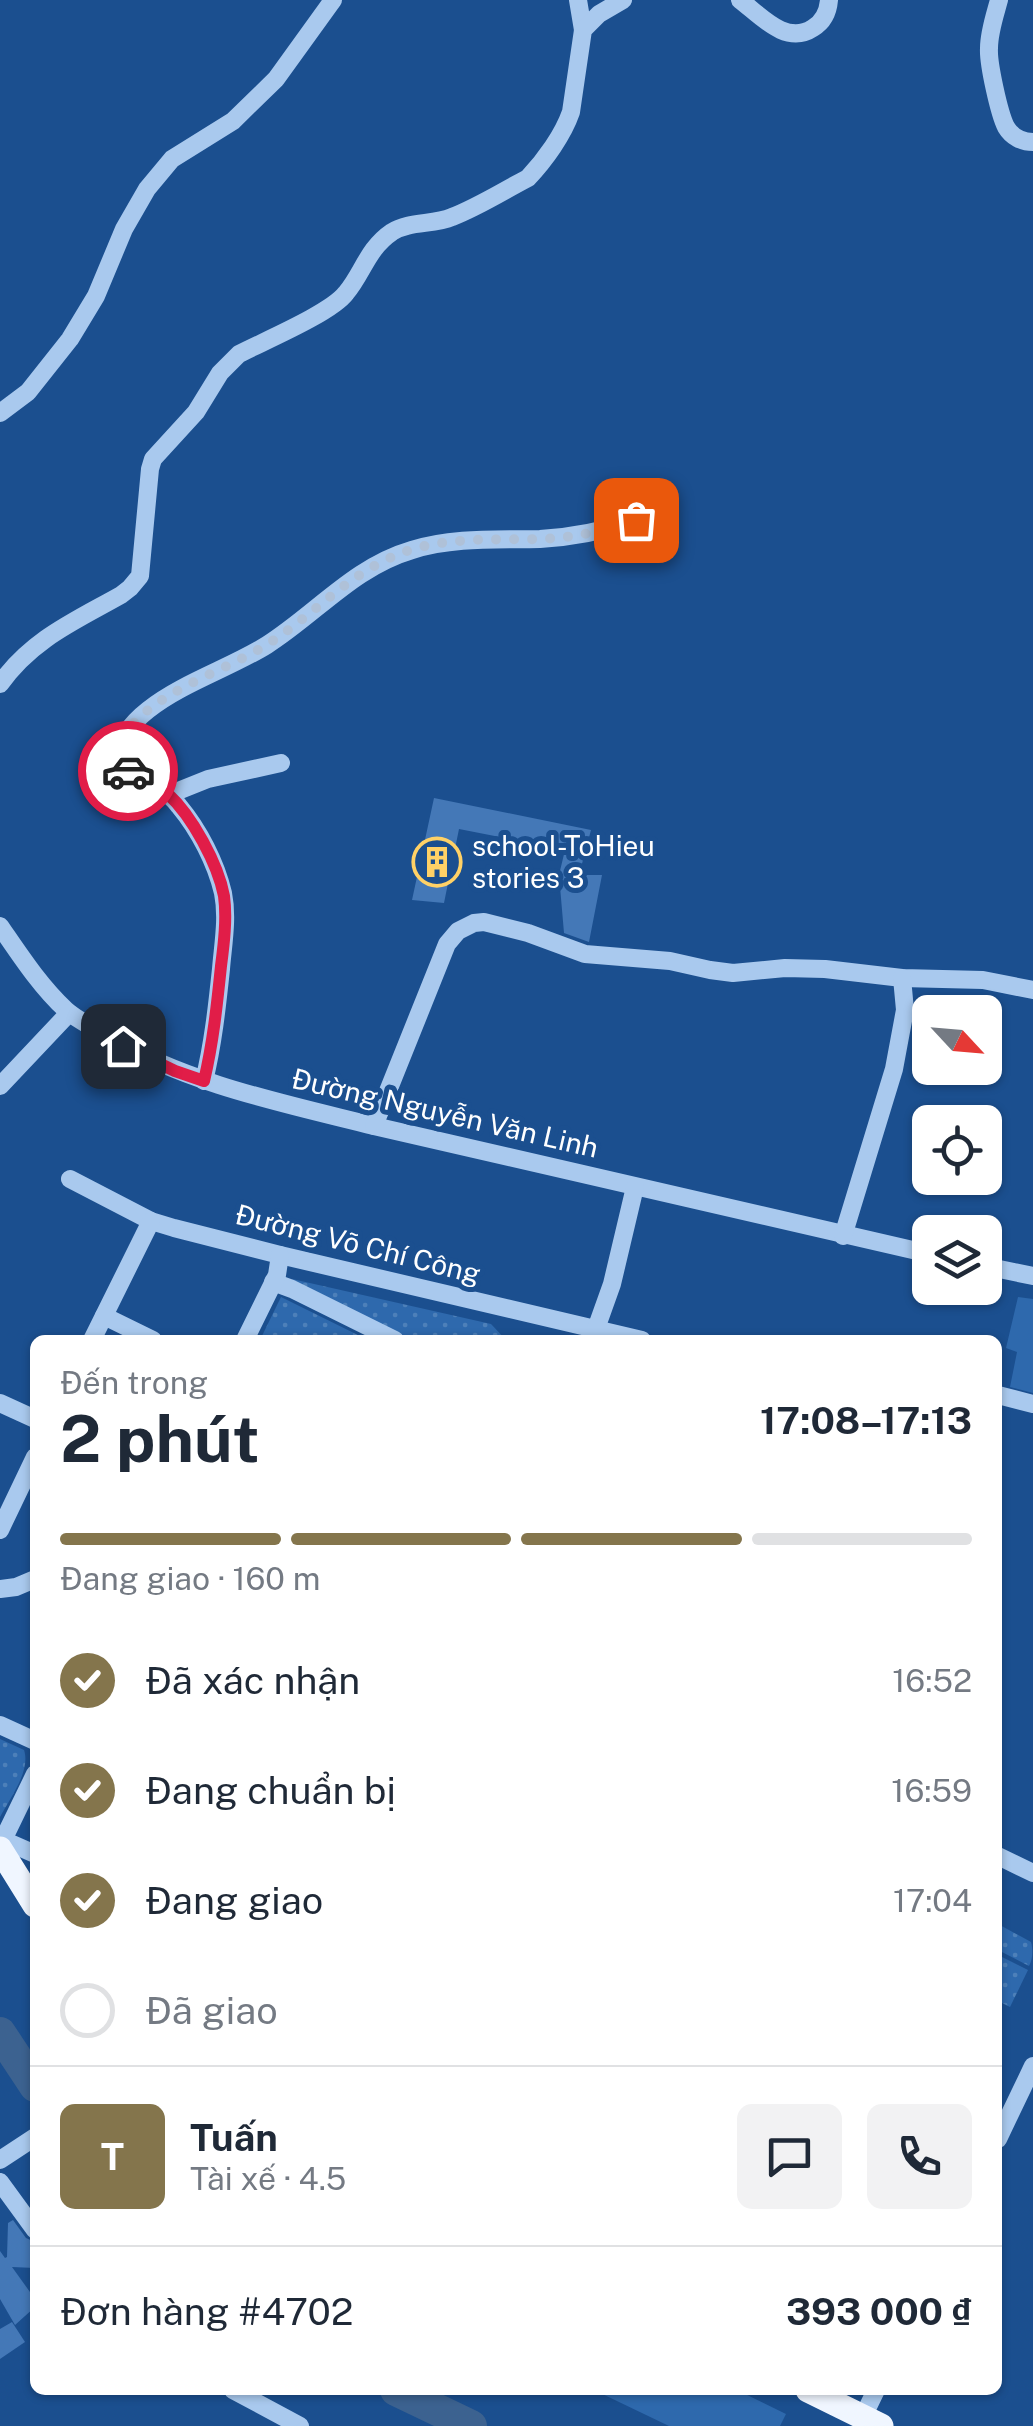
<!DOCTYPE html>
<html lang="vi">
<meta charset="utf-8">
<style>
:root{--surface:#fff;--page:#f2f2f3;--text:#1f2937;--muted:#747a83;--line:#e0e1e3;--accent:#84754c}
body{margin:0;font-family:"Public Sans",sans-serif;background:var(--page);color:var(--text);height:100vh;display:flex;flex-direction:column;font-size:38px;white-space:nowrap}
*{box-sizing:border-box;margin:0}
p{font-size:32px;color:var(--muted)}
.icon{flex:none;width:55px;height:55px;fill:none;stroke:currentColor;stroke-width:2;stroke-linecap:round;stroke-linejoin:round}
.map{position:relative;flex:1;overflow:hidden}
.sheet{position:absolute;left:30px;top:1335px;width:972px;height:1060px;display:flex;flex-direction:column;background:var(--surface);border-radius:15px;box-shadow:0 2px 8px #0004}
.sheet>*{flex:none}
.needle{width:65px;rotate:116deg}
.fabs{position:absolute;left:912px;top:995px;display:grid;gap:20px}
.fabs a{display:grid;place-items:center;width:90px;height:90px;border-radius:15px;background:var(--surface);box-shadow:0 2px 8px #0004;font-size:50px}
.pin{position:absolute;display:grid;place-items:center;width:85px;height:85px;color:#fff;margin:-42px;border-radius:20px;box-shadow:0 5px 15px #0006}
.courier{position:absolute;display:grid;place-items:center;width:100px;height:100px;margin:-50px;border:8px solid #e11d48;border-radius:50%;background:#fff;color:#222;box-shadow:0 2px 12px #0007}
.head em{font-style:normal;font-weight:700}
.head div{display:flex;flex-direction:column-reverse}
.head{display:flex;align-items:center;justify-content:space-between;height:170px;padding:0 30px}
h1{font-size:65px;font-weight:700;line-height:75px}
.bar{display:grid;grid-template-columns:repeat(4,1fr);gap:15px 10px;align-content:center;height:120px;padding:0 30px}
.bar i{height:12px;border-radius:8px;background:var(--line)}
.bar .current{background:var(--accent)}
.bar p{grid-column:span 4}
.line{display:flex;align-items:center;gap:25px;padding:0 30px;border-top:2px solid var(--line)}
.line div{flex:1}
.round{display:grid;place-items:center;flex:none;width:105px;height:105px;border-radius:15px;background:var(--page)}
ol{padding:0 30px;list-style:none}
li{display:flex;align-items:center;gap:30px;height:110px}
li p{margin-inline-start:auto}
li .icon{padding:10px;border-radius:50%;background:var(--accent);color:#fff;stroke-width:4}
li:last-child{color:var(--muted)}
li i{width:55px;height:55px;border:5px solid var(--line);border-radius:50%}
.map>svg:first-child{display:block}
.grass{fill:url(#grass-dots)}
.green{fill:#2e69ad}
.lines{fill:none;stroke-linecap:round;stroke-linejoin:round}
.river{stroke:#3c6290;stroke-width:32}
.building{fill:#4478b7}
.minor{stroke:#a9c9ee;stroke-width:18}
.major{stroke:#f0f6ff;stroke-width:25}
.done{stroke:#afc1d8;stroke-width:10;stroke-dasharray:0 18}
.route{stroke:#e11d48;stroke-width:12}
.labels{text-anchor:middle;stroke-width:10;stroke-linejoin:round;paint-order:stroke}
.poi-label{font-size:28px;fill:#fff;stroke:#1b4f8f;text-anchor:start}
.street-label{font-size:28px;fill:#fff;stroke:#1b4f8f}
</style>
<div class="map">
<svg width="1033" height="2426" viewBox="0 0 1033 2426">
<defs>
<pattern id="grass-dots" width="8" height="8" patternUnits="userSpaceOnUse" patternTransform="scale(2.5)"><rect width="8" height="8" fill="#2e69ad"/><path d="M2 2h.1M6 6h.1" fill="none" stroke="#4d80b9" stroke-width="1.8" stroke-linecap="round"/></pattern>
</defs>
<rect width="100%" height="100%" fill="#1b4f8f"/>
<g class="grass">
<polygon points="292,1279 491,1324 506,1340 407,1340 294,1285"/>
<polygon points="281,1297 368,1340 260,1340"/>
<path d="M 0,1739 L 24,1750 C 31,1771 10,1798 0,1817 Z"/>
<path d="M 998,1924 L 1031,1942 C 1033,1949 1033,1959 1029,1966 L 998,1950 Z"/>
<polygon points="998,1955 1028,1970 1010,2007 998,2001"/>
</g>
<g class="green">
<polygon points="1018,1297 1033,1299 1033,1393 1010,1387 1017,1352 1006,1348"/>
<polygon points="594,2390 737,2390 786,2414 780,2426 669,2426"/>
</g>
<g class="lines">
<g class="river">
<polyline points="0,2033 35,2086"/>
<polyline points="396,2390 471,2426"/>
</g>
</g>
<g class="building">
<polygon points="434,798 591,830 579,875 602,875 589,942 564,933 559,875 565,850 459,829 444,903 412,900"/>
<polygon points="13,2220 26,2238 35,2242 35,2268 12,2267 35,2299 35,2307 15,2325 0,2299 0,2251 5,2258 7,2257 8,2223"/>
<polygon points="12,2322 25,2342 0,2359 0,2329"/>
</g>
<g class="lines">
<g class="minor">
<polyline points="578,0 583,30"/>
<path d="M 740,0 C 760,15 786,46 813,28 C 823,22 828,12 829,0"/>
<path d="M 999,0 C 995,15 989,32 989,48 C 988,63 999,113 1006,127 C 1012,137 1022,142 1033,142"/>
<polyline points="0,413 28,392 70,339 96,296 124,229 147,189 172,159 233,121 276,79 333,0"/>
<path d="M 0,684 C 32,639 75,621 121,595 L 130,588 L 140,576 L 150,469 L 153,459 L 196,412 L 220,373 L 239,354 C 264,341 331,313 346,293 C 363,273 367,249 392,232 C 409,221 434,225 452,217 C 478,207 503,191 528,178 C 545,160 563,135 571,112 L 583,30 L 599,14 L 623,0"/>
<polyline points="168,795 208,779 281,763"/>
<path d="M 0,926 C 20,955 40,986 66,1010 C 77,1020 93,1027 105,1035 C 187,1084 282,1103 374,1126 L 930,1254"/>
<path d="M 204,1081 C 213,1044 217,1007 221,969 C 223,944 228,918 223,893 C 216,863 199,830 179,806 C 173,798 165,791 157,786 C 145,778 126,775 121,760 C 115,741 134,721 148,710 C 182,683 230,668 267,645 C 317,613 354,567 412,550 C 453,537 498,540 540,539 C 574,537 604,531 636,520"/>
<polyline points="0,1086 69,1013"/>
<polyline points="374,1126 447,944 458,931 474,923 484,922 528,933 585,954 670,961 710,970 733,973 785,968 825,969 902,978 983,980 1033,990"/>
<polyline points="70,1179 151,1221 174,1228 280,1255 642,1340"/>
<polyline points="843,1236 894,1069 905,1010 902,978"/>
<polyline points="985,1266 1033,1276"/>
<polyline points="273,1282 292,1289 395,1340"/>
<polyline points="104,1316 153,1340"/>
<polyline points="92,1340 151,1221"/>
<polyline points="245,1340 277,1275 280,1255"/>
<polyline points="592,1340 612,1284 635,1187"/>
<polyline points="998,1395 1033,1404"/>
<polyline points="0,1403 35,1419"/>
<polyline points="0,1530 35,1457"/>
<polyline points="0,1589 16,1587 35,1579"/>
<polyline points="0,1725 35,1741"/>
<polyline points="35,1774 3,1840 35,1854"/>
<polyline points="998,1856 1033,1873"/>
<polyline points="998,2139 1033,2066"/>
<polyline points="0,2160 35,2137"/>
<polyline points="0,2182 35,2230"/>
<polyline points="233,2390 300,2426"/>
<polyline points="863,2417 876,2390"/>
</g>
<g class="major">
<polyline points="0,1849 35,1905"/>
<polyline points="808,2390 881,2426"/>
</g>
</g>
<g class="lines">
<path class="done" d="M 128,771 C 114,755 121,739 133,724 C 165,688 230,669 271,642 C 320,610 351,570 410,550 C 451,537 497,540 539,539 C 573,538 603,531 636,520"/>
<path class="route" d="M 123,1046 L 175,1071 L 204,1081 C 213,1043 217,1005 221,966 C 224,943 227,918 224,896 C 218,864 192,816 168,794 C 156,783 142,779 128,771"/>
</g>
<defs>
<g id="building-ring" transform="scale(2.5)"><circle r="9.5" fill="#1b4f8f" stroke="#ffd166" stroke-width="1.5"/><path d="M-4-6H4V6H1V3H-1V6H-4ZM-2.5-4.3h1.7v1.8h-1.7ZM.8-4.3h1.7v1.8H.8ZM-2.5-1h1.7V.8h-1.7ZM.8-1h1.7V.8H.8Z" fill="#ffd166"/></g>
</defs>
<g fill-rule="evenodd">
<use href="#building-ring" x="437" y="862"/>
</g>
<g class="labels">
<g class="poi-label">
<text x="472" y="856">school-ToHieu<tspan x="472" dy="32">stories 3</tspan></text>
</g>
<g class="street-label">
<text transform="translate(445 1113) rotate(13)" y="10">Đường Nguyễn Văn Linh</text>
<text transform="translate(358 1244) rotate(14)" y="10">Đường Võ Chí Công</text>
</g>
</g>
</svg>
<div class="fabs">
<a><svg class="needle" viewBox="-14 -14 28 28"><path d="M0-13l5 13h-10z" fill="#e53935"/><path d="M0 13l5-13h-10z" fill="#747a83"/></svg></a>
<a><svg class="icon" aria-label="locate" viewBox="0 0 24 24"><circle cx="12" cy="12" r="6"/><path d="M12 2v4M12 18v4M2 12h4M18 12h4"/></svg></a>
<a><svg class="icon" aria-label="layers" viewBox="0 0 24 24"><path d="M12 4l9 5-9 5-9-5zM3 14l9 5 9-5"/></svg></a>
</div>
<div class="pin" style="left:636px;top:520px;background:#ea580c"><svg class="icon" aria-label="bag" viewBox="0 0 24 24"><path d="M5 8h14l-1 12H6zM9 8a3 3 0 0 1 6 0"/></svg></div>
<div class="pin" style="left:123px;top:1046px;background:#1f2937"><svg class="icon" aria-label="home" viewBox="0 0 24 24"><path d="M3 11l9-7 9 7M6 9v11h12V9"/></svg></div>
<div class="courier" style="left:128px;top:771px"><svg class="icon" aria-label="car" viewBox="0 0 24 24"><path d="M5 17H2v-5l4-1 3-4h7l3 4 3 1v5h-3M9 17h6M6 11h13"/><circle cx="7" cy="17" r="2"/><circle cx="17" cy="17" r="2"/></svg></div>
<section class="sheet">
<div class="head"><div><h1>2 phút</h1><p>Đến trong</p></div><em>17:08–17:13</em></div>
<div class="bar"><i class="current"></i><i class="current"></i><i class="current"></i><i></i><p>Đang giao · 160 m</p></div>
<ol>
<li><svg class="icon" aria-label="check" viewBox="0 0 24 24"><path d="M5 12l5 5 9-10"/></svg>Đã xác nhận<p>16:52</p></li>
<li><svg class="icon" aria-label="check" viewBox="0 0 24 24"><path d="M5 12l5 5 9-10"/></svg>Đang chuẩn bị<p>16:59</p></li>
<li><svg class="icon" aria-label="check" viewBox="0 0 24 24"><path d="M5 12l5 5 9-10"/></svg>Đang giao<p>17:04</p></li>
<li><i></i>Đã giao</li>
</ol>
<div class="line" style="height:180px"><b class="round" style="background:var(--accent);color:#fff">T</b><div><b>Tuấn</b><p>Tài xế · 4.5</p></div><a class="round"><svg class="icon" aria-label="chat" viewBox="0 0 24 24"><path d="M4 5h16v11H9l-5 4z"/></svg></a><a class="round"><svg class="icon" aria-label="phone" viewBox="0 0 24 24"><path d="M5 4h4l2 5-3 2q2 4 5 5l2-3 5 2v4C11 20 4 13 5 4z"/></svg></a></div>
<div class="line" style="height:130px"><div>Đơn hàng #4702</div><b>393 000 ₫</b></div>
</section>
</div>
